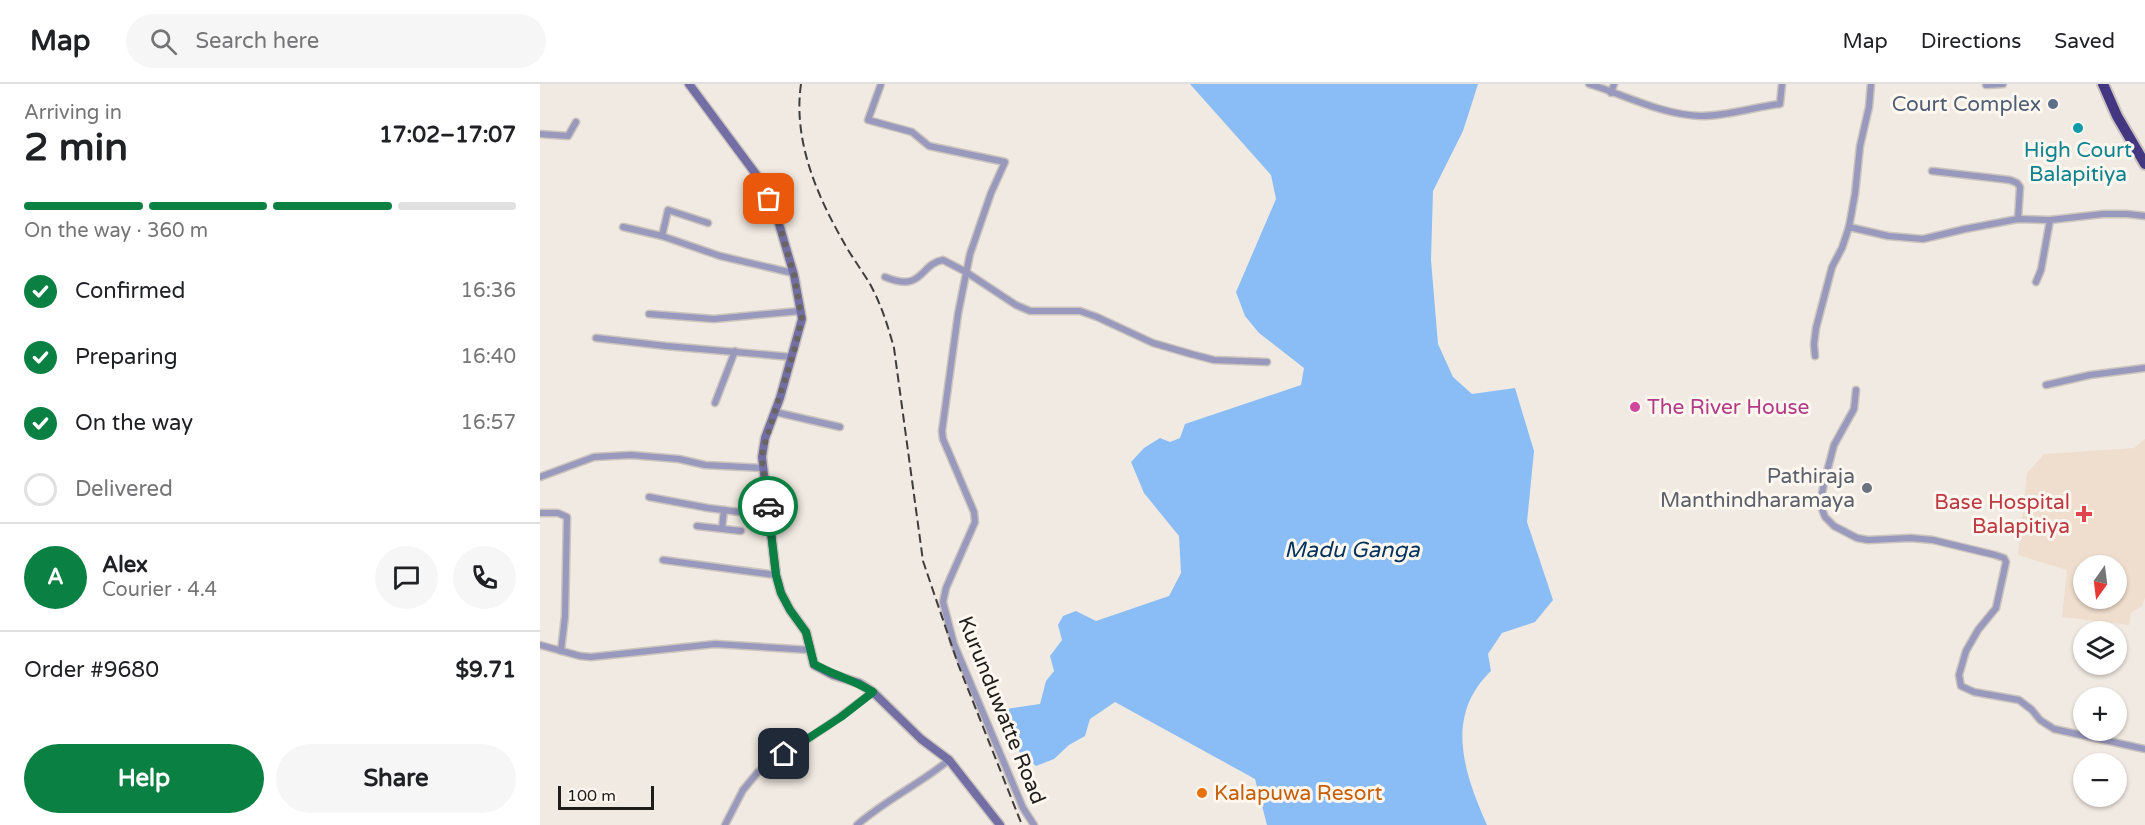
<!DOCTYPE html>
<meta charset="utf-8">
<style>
:root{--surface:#fff;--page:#f6f6f6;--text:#202124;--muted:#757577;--line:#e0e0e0;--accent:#0b8043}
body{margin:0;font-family:"Varela Round",sans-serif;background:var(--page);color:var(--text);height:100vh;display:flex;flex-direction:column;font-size:22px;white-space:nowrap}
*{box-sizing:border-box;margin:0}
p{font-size:20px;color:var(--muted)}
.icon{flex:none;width:33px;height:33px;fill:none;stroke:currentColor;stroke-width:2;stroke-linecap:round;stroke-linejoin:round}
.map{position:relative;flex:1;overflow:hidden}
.sheet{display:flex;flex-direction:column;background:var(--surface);width:540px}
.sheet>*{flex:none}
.needle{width:39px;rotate:194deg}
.fabs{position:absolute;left:1533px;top:471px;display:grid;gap:12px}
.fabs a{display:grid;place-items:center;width:54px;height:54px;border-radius:50%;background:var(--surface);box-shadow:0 2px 4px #0004;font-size:30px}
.scale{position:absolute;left:18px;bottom:15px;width:96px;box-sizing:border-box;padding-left:6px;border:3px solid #1f1d1a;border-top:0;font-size:16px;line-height:21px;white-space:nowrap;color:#1f1d1a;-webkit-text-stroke:4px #fef7f0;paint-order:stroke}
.pin{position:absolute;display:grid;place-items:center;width:51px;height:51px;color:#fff;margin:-26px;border-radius:12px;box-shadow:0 3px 9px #0006}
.courier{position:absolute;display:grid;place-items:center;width:60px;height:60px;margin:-30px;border:4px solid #0b8043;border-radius:50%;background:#fff;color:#222;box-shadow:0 2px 8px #0007}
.headline em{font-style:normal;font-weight:800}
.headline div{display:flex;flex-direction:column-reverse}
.headline{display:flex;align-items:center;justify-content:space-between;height:102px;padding:0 24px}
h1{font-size:39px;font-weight:800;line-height:45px}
.bar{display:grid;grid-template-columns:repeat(4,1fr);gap:9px 6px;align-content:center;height:72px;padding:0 24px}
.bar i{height:8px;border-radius:4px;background:var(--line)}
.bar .selected{background:var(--accent)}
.bar p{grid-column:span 4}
.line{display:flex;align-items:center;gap:15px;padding:0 24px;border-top:2px solid var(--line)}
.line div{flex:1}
.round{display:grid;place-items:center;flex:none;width:63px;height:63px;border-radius:32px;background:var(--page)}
ol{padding:0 24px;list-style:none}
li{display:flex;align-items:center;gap:18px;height:66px}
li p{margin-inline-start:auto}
li .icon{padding:6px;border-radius:50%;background:var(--accent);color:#fff;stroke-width:4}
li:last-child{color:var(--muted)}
li i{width:33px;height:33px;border:3px solid var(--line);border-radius:50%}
.cta{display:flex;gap:12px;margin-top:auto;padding:12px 24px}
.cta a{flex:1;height:69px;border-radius:36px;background:var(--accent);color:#fff;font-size:24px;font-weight:800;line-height:69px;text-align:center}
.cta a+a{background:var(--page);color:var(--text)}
header{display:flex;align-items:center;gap:36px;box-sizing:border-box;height:84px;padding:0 30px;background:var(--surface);border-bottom:2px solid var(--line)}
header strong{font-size:28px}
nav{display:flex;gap:33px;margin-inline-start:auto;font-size:21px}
.search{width:420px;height:54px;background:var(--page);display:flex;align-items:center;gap:15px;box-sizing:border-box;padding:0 21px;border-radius:33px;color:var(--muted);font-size:22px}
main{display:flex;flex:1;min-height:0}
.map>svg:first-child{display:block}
.medical{fill:#efdecd;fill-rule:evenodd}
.water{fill:#8abdf5}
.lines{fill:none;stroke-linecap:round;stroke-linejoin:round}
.street-casing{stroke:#cbc5be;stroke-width:9}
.secondary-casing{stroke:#cbc5be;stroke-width:11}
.highway-casing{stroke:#cbc5be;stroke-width:14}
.street{stroke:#9998bd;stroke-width:6}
.secondary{stroke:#736fa5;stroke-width:8}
.highway{stroke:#433781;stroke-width:10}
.rail{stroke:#3f3c39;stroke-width:2;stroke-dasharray:9 4.5;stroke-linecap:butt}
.done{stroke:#686560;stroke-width:6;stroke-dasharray:0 10.8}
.route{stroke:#0b8043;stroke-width:8}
.service-dot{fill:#5c6f8a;stroke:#fef7f0;stroke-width:2}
.culture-dot{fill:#0f9aa8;stroke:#fef7f0;stroke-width:2}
.hotel-dot{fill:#d1479c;stroke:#fef7f0;stroke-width:2}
.worship-dot{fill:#6b7280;stroke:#fef7f0;stroke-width:2}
.health-dot{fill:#e0444e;stroke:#fef7f0;stroke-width:2}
.food-dot{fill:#e8710a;stroke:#fef7f0;stroke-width:2}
.labels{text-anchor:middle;stroke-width:6;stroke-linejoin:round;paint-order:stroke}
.service-label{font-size:21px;fill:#4e5e75;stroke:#fef7f0;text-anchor:end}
.culture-label{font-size:21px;fill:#0d838f;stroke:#fef7f0}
.hotel-label{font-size:21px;fill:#b23c85;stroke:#fef7f0;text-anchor:start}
.worship-label{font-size:21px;fill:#5b616d;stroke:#fef7f0;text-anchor:end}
.health-label{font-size:21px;fill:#be3a42;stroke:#fef7f0;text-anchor:end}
.street-label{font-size:21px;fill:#1f1d1a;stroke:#fef7f0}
.food-label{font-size:21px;fill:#c56008;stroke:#fef7f0;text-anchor:start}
.water-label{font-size:22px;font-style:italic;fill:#02335e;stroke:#fef7f0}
</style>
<header>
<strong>Map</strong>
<div class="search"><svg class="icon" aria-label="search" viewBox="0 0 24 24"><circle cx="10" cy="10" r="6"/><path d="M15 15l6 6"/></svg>Search here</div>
<nav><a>Map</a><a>Directions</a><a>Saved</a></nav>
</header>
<main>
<section class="sheet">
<div class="headline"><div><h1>2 min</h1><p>Arriving in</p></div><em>17:02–17:07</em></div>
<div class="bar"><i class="selected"></i><i class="selected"></i><i class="selected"></i><i></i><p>On the way · 360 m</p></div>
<ol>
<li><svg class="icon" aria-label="check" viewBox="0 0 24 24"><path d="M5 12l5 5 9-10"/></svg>Confirmed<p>16:36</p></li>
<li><svg class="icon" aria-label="check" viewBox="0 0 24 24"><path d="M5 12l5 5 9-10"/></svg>Preparing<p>16:40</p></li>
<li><svg class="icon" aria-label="check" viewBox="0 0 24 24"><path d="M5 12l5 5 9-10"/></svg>On the way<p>16:57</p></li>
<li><i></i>Delivered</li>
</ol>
<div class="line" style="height:108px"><b class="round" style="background:var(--accent);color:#fff">A</b><div><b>Alex</b><p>Courier · 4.4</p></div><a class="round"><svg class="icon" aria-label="chat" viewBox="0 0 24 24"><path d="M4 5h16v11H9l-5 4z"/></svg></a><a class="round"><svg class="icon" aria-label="phone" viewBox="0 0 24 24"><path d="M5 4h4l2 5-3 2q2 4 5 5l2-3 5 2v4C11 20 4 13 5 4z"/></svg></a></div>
<div class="line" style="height:78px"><div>Order #9680</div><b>$9.71</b></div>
<div class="cta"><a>Help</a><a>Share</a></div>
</section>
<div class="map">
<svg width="1605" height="741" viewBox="0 0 1605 741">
<rect width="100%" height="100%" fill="#f1eae2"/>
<path class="medical" d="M 1605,355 L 1605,514 L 1602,522 L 1591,529 L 1589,541 L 1522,533 L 1527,486 L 1478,471 L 1487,389 L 1504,370 L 1594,364 ZM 1544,482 L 1576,482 L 1576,514 L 1544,514 Z"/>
<path class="water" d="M 650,0 L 938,0 L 923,47 L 893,107 L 891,176 L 898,260 L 913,293 L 932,310 L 975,304 L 994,367 L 987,438 L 1013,516 L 995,538 L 962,549 L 948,570 L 951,587 C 904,632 924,689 947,741 L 727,741 L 715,695 L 575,618 L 550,635 L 545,652 L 529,661 L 514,675 L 496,682 L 481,670 L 463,642 L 466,625 L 500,620 L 506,597 L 514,587 L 510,572 L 522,556 L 518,541 L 523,532 L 536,527 L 556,537 L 629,512 L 641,489 L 639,452 L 604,409 L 591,378 L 604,364 L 620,354 L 630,358 L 640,354 L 645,340 L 761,301 L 764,284 L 719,249 L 705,232 L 696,208 L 736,115 L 731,91 Z"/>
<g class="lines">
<g class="street-casing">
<g id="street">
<polyline points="341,0 328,36 372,48 389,62 465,78 451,109 430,170 418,230 402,347 403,355 434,428 435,438 406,504 403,518 414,560 483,724 494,741"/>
<path d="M 1049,0 C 1085,11 1122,31 1161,32 C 1187,32 1214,23 1240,20 L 1242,0"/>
<polyline points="1446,1 1463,0"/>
<polyline points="1071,9 1074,0"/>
<polyline points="0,50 28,52 36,38"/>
<polyline points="1392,87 1470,96 1477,99 1480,103 1478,135"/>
<polyline points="83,143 122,152 180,172 253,189"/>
<polyline points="1309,143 1348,152 1383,155 1425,145 1478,135 1510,136 1563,130 1587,130 1605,132"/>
<polyline points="122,152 128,126 168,139"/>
<path d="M 345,193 C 384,209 379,180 403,176 L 426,188 L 476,221 L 490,227 L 540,227 L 557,233 L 613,259 L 651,270 L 674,276 L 727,278"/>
<polyline points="1496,198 1501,186 1510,136"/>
<polyline points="109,230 174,235 260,227"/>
<polyline points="56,254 126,262 252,273"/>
<polyline points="1275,272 1274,260 1276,244 1292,183 1302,164 1309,143 1315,110 1320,62 1329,23 1331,0"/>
<polyline points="1506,301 1550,291 1605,284"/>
<polyline points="1316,306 1314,325 1294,361 1284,399 1280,420 1285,433 1294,442 1317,454 1328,456 1371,454 1393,456 1455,471 1464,474 1466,478 1456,524 1438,546 1426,567 1419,591 1421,602 1434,608 1479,616 1492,626 1500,636 1514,645 1605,665"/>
<polyline points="175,319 195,267"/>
<polyline points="235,328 300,343"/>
<polyline points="0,393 54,373 91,371 139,375 165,381 223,384"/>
<polyline points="109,413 168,424 230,432"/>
<polyline points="0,429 18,429 27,433 25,532 21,567"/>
<polyline points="157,442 201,447"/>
<polyline points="182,444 184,426"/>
<polyline points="123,476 236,491"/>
<polyline points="0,561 40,572 51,573 175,560 270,566"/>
<polyline points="185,741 203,706 218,688 290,640 333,608"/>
<path d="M 317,741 C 345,716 380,700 409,676"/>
</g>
</g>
<g class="secondary-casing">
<polyline id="secondary" points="149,0 221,97 237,133 254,191 262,235 240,314 225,354 222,373 236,491 241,509 250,526 266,548 274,581 293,591 319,599 333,608 381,655 409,676 460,741"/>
</g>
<g class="highway-casing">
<polyline id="highway" points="1563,0 1577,32 1605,80"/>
</g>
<use href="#street" class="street"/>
<use href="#secondary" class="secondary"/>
<use href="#highway" class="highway"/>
<path class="rail" d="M 261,0 C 253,55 276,110 303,157 C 311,172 321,185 330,200 C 341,220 348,242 354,264 L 383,477 L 418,580 L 482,741"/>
</g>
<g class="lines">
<polyline class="done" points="228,422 222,374 223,365 254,267 262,235 254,191 237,133 229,115"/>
<path class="route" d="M 228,422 L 236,491 L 241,509 L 250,526 L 266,548 L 274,580 C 293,591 314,596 333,608 L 301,633 L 244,670"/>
</g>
<circle class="service-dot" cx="1513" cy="20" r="6"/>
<circle class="culture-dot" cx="1538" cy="44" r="6"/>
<circle class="hotel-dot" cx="1095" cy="323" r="6"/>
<circle class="worship-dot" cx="1327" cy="404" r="6"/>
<path class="health-dot" d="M1541 421h6v6h6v6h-6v6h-6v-6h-6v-6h6z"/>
<circle class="food-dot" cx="662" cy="709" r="6"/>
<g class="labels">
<g class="service-label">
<text x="1501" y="27">Court Complex</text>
</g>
<g class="culture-label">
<text x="1538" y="73">High Court<tspan x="1538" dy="24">Balapitiya</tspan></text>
</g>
<g class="hotel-label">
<text x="1107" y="330">The River House</text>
</g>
<g class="worship-label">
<text x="1315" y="399">Pathiraja<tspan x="1315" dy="24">Manthindharamaya</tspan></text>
</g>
<g class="health-label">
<text x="1530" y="425">Base Hospital<tspan x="1530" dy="24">Balapitiya</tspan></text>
</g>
<g class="street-label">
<text transform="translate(462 626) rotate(68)" y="7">Kurunduwatte Road</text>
</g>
<g class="food-label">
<text x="674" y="716">Kalapuwa Resort</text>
</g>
<g class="water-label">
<text x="812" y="473">Madu Ganga</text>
</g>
</g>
</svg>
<div class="fabs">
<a><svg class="needle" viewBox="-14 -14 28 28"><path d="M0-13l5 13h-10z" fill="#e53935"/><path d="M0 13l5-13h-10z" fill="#757577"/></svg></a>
<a><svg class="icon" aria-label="layers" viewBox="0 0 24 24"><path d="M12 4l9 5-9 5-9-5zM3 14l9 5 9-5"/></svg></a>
<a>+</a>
<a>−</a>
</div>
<div class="scale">100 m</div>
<div class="pin" style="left:229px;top:115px;background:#ea580c"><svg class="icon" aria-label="bag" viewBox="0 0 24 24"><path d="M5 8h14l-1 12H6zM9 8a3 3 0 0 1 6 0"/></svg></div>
<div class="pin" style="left:244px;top:670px;background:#1f2937"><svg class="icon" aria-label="home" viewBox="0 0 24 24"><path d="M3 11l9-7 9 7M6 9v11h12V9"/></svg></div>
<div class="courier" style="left:228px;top:422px"><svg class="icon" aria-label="car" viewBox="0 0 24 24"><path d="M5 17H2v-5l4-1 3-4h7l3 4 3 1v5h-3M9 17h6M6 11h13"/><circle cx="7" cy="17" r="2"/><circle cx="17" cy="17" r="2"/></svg></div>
</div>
</main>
